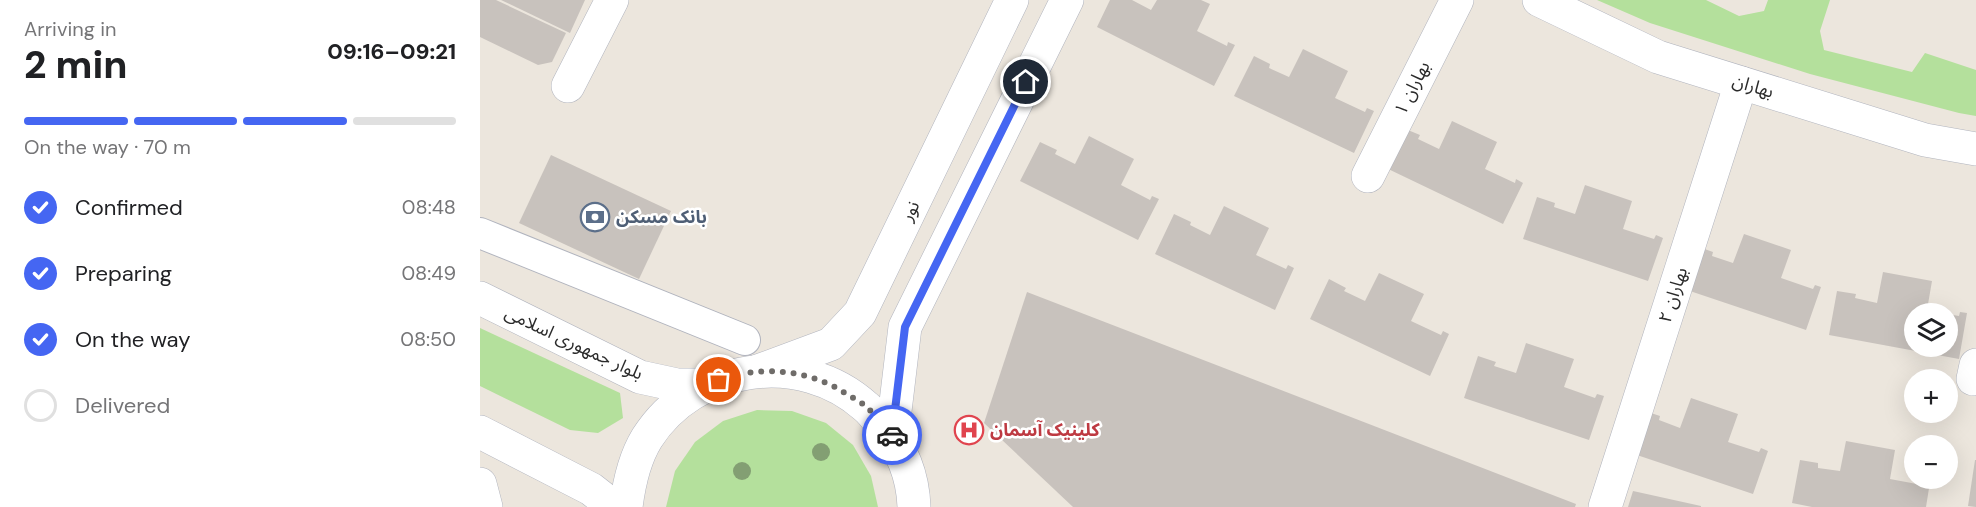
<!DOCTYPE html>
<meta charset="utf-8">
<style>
:root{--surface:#fff;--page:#f6f6f6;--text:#202124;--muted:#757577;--line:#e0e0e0;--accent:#4566f2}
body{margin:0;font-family:"DM Sans","Noto Sans Arabic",sans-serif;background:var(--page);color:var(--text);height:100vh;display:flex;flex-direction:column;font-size:22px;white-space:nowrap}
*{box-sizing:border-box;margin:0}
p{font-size:20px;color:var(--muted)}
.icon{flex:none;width:33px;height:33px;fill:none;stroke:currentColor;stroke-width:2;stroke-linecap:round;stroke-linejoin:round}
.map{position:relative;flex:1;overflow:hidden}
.drawer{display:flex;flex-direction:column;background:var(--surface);width:480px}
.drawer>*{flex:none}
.buttons{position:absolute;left:1424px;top:303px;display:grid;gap:12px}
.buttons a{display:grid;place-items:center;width:54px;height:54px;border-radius:50%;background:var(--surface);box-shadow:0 6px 24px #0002;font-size:30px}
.pin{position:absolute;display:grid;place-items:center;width:51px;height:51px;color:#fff;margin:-26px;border:3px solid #fff;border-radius:50%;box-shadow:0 2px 6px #0007}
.courier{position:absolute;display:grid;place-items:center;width:60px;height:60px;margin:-30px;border:4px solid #4566f2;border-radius:50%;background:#fff;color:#222;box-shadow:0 2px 8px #0007}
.overview em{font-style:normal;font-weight:800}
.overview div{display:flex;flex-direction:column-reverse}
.overview{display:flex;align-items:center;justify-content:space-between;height:102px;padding:0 24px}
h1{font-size:39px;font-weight:800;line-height:45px}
.bar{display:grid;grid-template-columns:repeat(4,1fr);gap:9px 6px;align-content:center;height:72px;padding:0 24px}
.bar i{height:8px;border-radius:4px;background:var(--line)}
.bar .current{background:var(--accent)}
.bar p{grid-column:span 4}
ol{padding:0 24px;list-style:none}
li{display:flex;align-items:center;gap:18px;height:66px}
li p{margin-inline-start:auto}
li .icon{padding:6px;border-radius:50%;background:var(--accent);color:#fff;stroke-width:4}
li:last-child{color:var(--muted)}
li i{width:33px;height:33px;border:3px solid var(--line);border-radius:50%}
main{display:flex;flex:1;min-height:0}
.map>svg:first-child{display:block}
.green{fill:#b4e09c}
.building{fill:#c8c2bd}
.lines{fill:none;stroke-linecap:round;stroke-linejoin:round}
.pedestrian-casing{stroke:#b1b4be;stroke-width:32}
.minor-casing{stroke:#b1b4be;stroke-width:34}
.tertiary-casing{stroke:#b1b4be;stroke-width:34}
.secondary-casing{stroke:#b1b4be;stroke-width:34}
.pedestrian{stroke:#fff;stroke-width:30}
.minor{stroke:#fff;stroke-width:33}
.tertiary{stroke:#fff;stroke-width:33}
.secondary{stroke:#fff;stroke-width:33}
.tree{fill:#839f73}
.done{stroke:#6f6c69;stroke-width:6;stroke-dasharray:0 10.8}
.route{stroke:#4566f2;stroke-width:8}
.labels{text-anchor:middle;stroke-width:5;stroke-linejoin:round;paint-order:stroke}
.street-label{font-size:18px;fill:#2b2b2b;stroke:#fff}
.service-label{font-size:18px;font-weight:bold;fill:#4e5e75;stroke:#fff;text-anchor:start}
.health-label{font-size:18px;font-weight:bold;fill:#be3a42;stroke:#fff;text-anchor:start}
</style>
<main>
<section class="drawer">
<div class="overview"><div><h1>2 min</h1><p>Arriving in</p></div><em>09:16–09:21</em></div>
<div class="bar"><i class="current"></i><i class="current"></i><i class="current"></i><i></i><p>On the way · 70 m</p></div>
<ol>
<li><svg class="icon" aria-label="check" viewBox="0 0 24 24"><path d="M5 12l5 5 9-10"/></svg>Confirmed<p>08:48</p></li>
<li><svg class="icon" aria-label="check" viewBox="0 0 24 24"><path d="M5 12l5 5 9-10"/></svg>Preparing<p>08:49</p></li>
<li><svg class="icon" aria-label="check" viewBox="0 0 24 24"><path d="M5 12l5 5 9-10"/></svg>On the way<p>08:50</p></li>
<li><i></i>Delivered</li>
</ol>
</section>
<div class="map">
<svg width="1496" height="507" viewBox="0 0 1496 507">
<rect width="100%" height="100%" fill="#ece6dd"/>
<g class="green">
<polygon points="1117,0 1226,0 1259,16 1284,11 1288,0 1350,0 1340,31 1344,50 1432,72 1445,53 1496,70 1496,116 1479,113 1330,74 1170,23"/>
<polygon points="0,328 140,393 143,418 118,433 90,430 0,386"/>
<polygon points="277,410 312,411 346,423 373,445 391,476 398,507 186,507 195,471 215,442 243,421"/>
</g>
<g class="building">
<polygon points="0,0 16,0 86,33 72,62 58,65 0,37"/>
<polygon points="21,0 105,0 90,33"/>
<polygon points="630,0 652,0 671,10 677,0 721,0 730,4 717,31 747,46 748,42 755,45 734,86 617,27"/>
<polygon points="823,49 868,71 855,98 885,112 887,108 894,111 874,153 754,96 774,56 790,64 789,68 809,77"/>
<polygon points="972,121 1017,142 1005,169 1035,183 1036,179 1043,183 1023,224 904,167 923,128 940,135 938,139 959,149"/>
<polygon points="609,136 654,159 641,185 670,200 672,196 679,199 658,240 540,181 560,142 577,150 575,154 595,164"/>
<polygon points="71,155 191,211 159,279 39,223"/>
<polygon points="1105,185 1152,201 1143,229 1174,239 1176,235 1183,238 1168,281 1043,239 1057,197 1075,203 1074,207 1095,214"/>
<polygon points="744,206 789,228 776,255 806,269 808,265 814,268 795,310 675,254 694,214 711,222 710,225 730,235"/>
<polygon points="1264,234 1311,250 1301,278 1333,289 1335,285 1341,287 1326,330 1201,288 1216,246 1233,252 1232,256 1253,263"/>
<polygon points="1403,272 1452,281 1447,310 1459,314 1434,314 1434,346 1467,346 1467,314 1479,316 1480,312 1487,313 1479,359 1349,335 1357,291 1376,294 1375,298 1397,303"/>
<polygon points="899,273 944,294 931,321 961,335 963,331 969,334 950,376 830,319 849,279 866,288 864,291 885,301"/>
<polygon points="547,292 1096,504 1095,507 593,507 504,423"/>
<polygon points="1046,343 1094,359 1084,387 1115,398 1117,394 1124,396 1109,440 984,398 998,356 1016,362 1014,366 1036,373"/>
<polygon points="1211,398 1258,414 1248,442 1279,452 1281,448 1288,451 1273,494 1148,452 1162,410 1180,416 1179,420 1200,428"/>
<polygon points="1366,441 1415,450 1410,479 1442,485 1443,481 1450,482 1446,507 1332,507 1312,503 1320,460 1338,463 1338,468 1360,471"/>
<polygon points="1495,460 1496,460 1496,507 1488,506"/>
<polygon points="1153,491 1221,506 1221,507 1148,507"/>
</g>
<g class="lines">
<g class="pedestrian-casing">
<polyline id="pedestrian" points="0,233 265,340"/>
</g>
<g class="minor-casing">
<g id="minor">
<polyline points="1059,0 1178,57 1445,140 1496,149"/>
<polyline points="88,86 132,0"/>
<polyline points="888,176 977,0"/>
<polyline points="1493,379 1496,365"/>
<polyline points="1125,507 1261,83"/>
</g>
</g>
<g class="tertiary-casing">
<g id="tertiary">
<polyline points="278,371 351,344 380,313 532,0"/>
<polyline points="412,436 425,327 587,0"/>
</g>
</g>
<g class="secondary-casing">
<g id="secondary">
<polyline points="0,298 160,377 197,385 226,385"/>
<polyline points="0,432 111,489 134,507"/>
<polyline points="0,484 6,507"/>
<path d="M 146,507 C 149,483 154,459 167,438 C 214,364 321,348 386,407 C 392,412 396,418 401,424 C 421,447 433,476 434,507"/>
</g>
</g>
<use href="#pedestrian" class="pedestrian"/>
<use href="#minor" class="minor"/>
<use href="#tertiary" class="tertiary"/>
<use href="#secondary" class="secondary"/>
</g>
<g class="tree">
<circle cx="341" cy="452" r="9"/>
<circle cx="262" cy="471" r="9"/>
</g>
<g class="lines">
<path class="done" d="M 239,380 C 282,365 330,369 368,395 C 375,399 382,403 388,408 C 396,417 404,427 412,436 L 412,435"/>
<polyline class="route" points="412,435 425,327 546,82"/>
</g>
<defs>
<g id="bank-ring" transform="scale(1.5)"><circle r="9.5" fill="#fff" stroke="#5c6f8a" stroke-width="1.5"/><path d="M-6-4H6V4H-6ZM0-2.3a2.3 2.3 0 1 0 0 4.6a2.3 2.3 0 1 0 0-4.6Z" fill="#5c6f8a"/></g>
<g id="hospital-ring" transform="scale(1.5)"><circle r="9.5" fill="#fff" stroke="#e0444e" stroke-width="1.5"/><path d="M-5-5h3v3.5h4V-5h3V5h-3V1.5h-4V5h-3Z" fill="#e0444e"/></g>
</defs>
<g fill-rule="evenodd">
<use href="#bank-ring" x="115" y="217"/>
<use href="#hospital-ring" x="489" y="430"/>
</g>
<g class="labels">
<g class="street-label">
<text transform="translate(1273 86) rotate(17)" y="6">بهاران</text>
<text transform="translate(932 88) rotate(-63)" y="6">بهاران ۱</text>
<text transform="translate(430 211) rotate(-64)" y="6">نور</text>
<text transform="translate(1193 295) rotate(-72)" y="6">بهاران ۲</text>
<text transform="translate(94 343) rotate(25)" y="6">بلوار جمهوری اسلامی</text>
</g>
<g class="service-label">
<text x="136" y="223">بانک مسکن</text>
</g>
<g class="health-label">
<text x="510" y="436">کلینیک آسمان</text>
</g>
</g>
</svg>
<div class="buttons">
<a><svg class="icon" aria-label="layers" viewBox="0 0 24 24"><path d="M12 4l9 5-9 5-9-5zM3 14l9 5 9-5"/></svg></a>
<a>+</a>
<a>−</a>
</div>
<div class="pin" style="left:239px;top:380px;background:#ea580c"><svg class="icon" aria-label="bag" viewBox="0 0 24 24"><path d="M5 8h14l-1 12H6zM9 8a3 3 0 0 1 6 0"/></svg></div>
<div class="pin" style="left:546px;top:82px;background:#1f2937"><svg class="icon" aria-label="home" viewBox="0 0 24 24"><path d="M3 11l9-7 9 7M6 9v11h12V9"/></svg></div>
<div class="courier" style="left:412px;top:435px"><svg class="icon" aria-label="car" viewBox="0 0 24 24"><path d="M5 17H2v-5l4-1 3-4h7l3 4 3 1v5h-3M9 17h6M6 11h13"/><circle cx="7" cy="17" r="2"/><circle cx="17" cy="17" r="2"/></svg></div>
</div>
</main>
